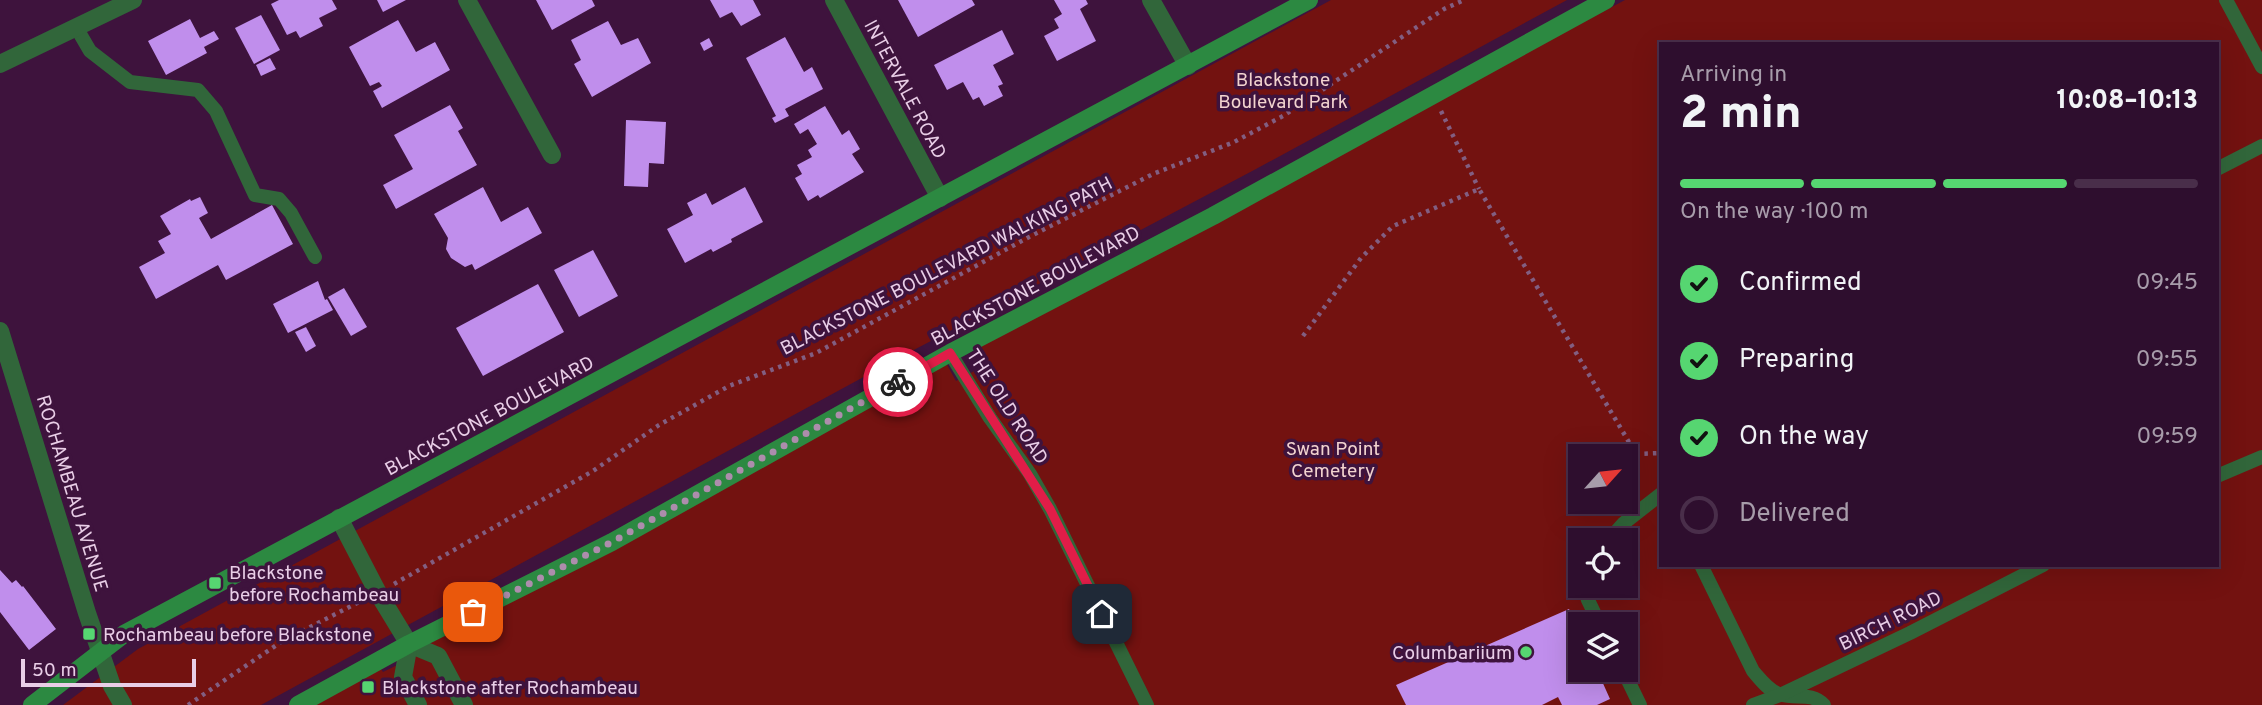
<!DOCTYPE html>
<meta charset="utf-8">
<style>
:root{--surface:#2e0e2e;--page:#3a1c3a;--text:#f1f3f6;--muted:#a79caa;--line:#492e4a;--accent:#56d671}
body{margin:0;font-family:Overpass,sans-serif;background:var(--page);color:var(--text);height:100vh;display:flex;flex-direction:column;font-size:26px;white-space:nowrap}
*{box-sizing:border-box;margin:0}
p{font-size:23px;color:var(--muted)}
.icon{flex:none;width:38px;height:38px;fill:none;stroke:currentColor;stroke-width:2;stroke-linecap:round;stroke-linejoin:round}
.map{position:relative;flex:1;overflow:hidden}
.details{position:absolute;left:1659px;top:42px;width:560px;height:525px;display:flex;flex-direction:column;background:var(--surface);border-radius:0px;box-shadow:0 7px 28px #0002,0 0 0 2px var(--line)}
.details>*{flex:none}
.needle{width:46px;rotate:63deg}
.controls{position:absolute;left:1568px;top:444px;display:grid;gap:14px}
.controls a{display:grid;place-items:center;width:70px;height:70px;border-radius:0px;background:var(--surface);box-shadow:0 7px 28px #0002,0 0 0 2px var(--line);font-size:35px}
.scale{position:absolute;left:21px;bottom:18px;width:175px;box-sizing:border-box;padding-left:7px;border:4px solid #e9cee7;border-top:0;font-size:19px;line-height:24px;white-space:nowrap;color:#e9cee7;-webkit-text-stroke:5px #3e133d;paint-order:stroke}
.pin{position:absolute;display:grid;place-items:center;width:60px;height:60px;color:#fff;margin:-30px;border-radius:14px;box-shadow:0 4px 10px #0006}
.courier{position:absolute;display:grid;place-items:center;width:70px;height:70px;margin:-35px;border:5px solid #e11d48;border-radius:50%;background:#fff;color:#222;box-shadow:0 2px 9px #0007}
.headline em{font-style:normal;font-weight:800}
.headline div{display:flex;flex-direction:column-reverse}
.headline{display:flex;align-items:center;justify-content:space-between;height:119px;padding:0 21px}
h1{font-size:46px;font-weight:800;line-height:52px}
.bar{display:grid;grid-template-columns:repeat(4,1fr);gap:10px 7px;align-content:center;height:84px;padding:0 21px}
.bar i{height:9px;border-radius:5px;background:var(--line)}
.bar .active{background:var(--accent)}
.bar p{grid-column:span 4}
ol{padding:0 21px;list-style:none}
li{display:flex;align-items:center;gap:21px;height:77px}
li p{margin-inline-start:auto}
li .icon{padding:7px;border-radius:50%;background:var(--accent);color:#111;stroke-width:4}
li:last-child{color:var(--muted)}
li i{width:38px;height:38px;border:4px solid var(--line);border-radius:50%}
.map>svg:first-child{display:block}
.green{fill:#731210;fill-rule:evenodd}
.building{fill:#c08eec}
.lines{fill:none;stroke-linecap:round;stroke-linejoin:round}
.path{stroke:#825e81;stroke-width:4.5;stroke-dasharray:3.5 5;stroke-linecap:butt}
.service{stroke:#31663a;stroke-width:14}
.minor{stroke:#31663a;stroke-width:18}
.tertiary{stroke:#31663a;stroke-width:18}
.secondary{stroke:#2c8941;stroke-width:18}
.done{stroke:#ad8dac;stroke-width:7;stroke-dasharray:0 12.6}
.route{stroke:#e11d48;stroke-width:9}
.poi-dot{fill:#56d671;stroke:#3e133d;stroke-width:2.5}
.labels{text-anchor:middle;stroke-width:7;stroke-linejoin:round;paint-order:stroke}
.park-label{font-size:19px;fill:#f2d3cf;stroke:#3e133d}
.street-label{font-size:19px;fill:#e9cee7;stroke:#3e133d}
.poi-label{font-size:19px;fill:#e9cee7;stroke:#3e133d;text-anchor:start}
</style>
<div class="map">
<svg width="2262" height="705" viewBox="0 0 2262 705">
<rect width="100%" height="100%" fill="#3e133d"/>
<g class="green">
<polygon points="1331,0 1567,0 1256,169 893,361 261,705 63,705 138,649"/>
<path d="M 1625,0 L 2262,0 L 2262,705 L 303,705 L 378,665 L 383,672 L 430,649 L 429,644 L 945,361 L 956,381 L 987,364 L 977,345 L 1043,308 ZM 1661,44 L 2217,44 L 2217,565 L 1661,565 ZM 1580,457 L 1626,457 L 1626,502 L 1580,502 ZM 1580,541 L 1626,541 L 1626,586 L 1580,586 ZM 1580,625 L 1626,625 L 1626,670 L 1580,670 Z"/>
</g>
<g class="building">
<polygon points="279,0 332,0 337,9 319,18 323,26 300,38 296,31 287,35 271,4"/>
<polygon points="377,0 406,0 383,12"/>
<polygon points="536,0 592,0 595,6 552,30"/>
<polygon points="710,0 753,0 761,15 741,26 732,12 720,18"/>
<polygon points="898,0 972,0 975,5 918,37"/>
<polygon points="1054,0 1086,0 1088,4 1080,9 1096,41 1057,61 1044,36 1059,28 1054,19 1062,14"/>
<polygon points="261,15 280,50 254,64 235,28"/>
<polygon points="190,19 200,38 214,31 219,39 204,47 207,53 166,75 148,41"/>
<polygon points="398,20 416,52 435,42 450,70 382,108 373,91 382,86 379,82 370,86 349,47"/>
<polygon points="608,21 621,45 638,38 651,63 592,97 574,64 581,60 571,40"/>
<polygon points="1002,30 1014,54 993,65 1003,84 998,86 1003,96 984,106 979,97 973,100 963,82 947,90 934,65"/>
<polygon points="785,37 804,72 812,67 823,89 785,109 789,116 775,123 772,118 776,116 746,58"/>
<polygon points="709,38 713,46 704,51 700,43"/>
<polygon points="270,58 276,69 261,76 256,65"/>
<polygon points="450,105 463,128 458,131 477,165 396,209 383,185 413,169 394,135"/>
<polygon points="825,106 842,135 849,130 860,149 852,154 864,172 820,198 818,195 808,201 795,178 802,174 797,165 812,157 808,150 817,144 808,129 800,134 794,124"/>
<polygon points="626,120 666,122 664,164 649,163 648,187 624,186"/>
<polygon points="483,187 501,222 528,207 542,233 475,270 472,264 465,267 451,258 446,249 448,238 434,214"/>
<polygon points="745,187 763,222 731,239 732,242 713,252 711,249 685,263 667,229 693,215 687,203 706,193 712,205"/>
<polygon points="200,197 208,213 199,218 211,239 272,205 293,244 226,280 218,265 156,299 139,267 165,253 158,241 171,234 160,216 190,199 191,201"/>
<polygon points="593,250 618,296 579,317 554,270"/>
<polygon points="318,281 325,300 327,299 333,310 288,333 273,304"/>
<polygon points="538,284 564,332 483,376 456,328"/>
<polygon points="344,288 367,327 351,336 328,297"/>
<polygon points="306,327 316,346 306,352 295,332"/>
<polygon points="0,570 12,583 16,580 22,587 23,586 56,629 29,650 0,612"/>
<polygon points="1569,609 1580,634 1580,670 1597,670 1610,699 1597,705 1562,705 1558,697 1542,705 1406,705 1396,685"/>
</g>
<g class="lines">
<g class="path">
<polyline points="1441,111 1479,189"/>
<polyline points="1303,336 1361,258 1393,226 1479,189 1636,454 1661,453"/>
<polyline points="394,584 593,471 659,425 729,386 816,353 1029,237 1153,174 1234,142 1283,116 1444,9 1464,0"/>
<polyline points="188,705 281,642 361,601"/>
</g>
<g class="service">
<polyline points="2226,0 2262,67"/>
<polyline points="76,27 90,51 130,82 198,90 216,111 255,195 279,199 291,213 315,257"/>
<polyline points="2217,169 2262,146"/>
<polyline points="950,353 990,418 1030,474 1050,509 1147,705"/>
<polyline points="2217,476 2262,457"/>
<polyline points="1608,541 1624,523 1661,494"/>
<path d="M 1701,565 L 1753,671 C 1760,679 1768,690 1779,694 C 1795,700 1811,691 1824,705"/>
<polyline points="1584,586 1588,600 1600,625"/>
<polyline points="1623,670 1640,705"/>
<polyline points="1753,705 1780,695 1910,633 2043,565"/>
</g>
<g class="minor">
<polyline points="467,0 552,155"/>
<polyline points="834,0 940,198"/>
<polyline points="1151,0 1188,66"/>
<polyline points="0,64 133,0"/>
<polyline points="339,518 378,593 409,644 438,656 464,705"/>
<polyline points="409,644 403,677 418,705"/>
</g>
<polyline class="tertiary" points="0,331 87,613 112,686 123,705"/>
<g class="secondary">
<polyline points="32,705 124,634 1309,0"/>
<polyline points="298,705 409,644 612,542 950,353 1213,216 1606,0"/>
</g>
</g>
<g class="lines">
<polyline class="done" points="473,612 612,542 898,382"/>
<polyline class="route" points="898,382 950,353 1050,509 1102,614"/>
</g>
<g class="poi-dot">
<rect x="208" y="576" width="14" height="14" rx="3.5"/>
<rect x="82" y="627" width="14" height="14" rx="3.5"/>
<circle cx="1526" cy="652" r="7"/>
<rect x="361" y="680" width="14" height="14" rx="3.5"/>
</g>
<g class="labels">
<g class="park-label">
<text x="1283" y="86">Blackstone<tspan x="1283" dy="22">Boulevard Park</tspan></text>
<text x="1333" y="455">Swan Point<tspan x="1333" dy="22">Cemetery</tspan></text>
</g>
<g class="street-label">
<text transform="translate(906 89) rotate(62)" y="7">INTERVALE ROAD</text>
<text transform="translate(946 265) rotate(-27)" y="7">BLACKSTONE BOULEVARD WALKING PATH</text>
<text transform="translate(1035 285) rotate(-28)" y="7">BLACKSTONE BOULEVARD</text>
<text transform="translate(1008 406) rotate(57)" y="7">THE OLD ROAD</text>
<text transform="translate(489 415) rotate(-28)" y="7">BLACKSTONE BOULEVARD</text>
<text transform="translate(73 493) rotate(73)" y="7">ROCHAMBEAU AVENUE</text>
<text transform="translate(1890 620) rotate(-26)" y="7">BIRCH ROAD</text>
</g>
<g class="poi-label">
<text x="229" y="579">Blackstone<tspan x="229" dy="22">before Rochambeau</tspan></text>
<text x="103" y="641">Rochambeau before Blackstone</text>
<text x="1512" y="659" text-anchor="end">Columbariium</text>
<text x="382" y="694">Blackstone after Rochambeau</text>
</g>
</g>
</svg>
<div class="controls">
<a><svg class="needle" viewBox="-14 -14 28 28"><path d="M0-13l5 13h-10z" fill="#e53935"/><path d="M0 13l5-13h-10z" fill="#a79caa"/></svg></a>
<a><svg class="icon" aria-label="locate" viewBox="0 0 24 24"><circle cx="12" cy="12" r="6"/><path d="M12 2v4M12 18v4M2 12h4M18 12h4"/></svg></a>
<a><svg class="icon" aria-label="layers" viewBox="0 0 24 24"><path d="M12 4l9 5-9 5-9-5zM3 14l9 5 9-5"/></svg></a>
</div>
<div class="scale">50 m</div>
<div class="pin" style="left:473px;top:612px;background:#ea580c"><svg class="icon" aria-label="bag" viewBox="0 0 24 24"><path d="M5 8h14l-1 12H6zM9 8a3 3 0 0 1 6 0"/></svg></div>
<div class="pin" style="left:1102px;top:614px;background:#1f2937"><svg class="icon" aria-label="home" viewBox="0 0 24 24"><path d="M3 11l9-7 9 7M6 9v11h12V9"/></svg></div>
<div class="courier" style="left:898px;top:382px"><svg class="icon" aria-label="bike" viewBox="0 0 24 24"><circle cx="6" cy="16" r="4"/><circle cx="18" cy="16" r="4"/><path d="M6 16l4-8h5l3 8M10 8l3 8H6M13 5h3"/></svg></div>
<section class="details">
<div class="headline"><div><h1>2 min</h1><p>Arriving in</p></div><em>10:08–10:13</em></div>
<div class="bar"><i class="active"></i><i class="active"></i><i class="active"></i><i></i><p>On the way · 100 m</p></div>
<ol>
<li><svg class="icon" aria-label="check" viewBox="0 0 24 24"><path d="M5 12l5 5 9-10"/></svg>Confirmed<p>09:45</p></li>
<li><svg class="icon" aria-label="check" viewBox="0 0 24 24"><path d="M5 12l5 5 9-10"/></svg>Preparing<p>09:55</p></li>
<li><svg class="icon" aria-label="check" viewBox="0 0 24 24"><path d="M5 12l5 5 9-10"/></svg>On the way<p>09:59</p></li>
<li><i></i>Delivered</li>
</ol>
</section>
</div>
